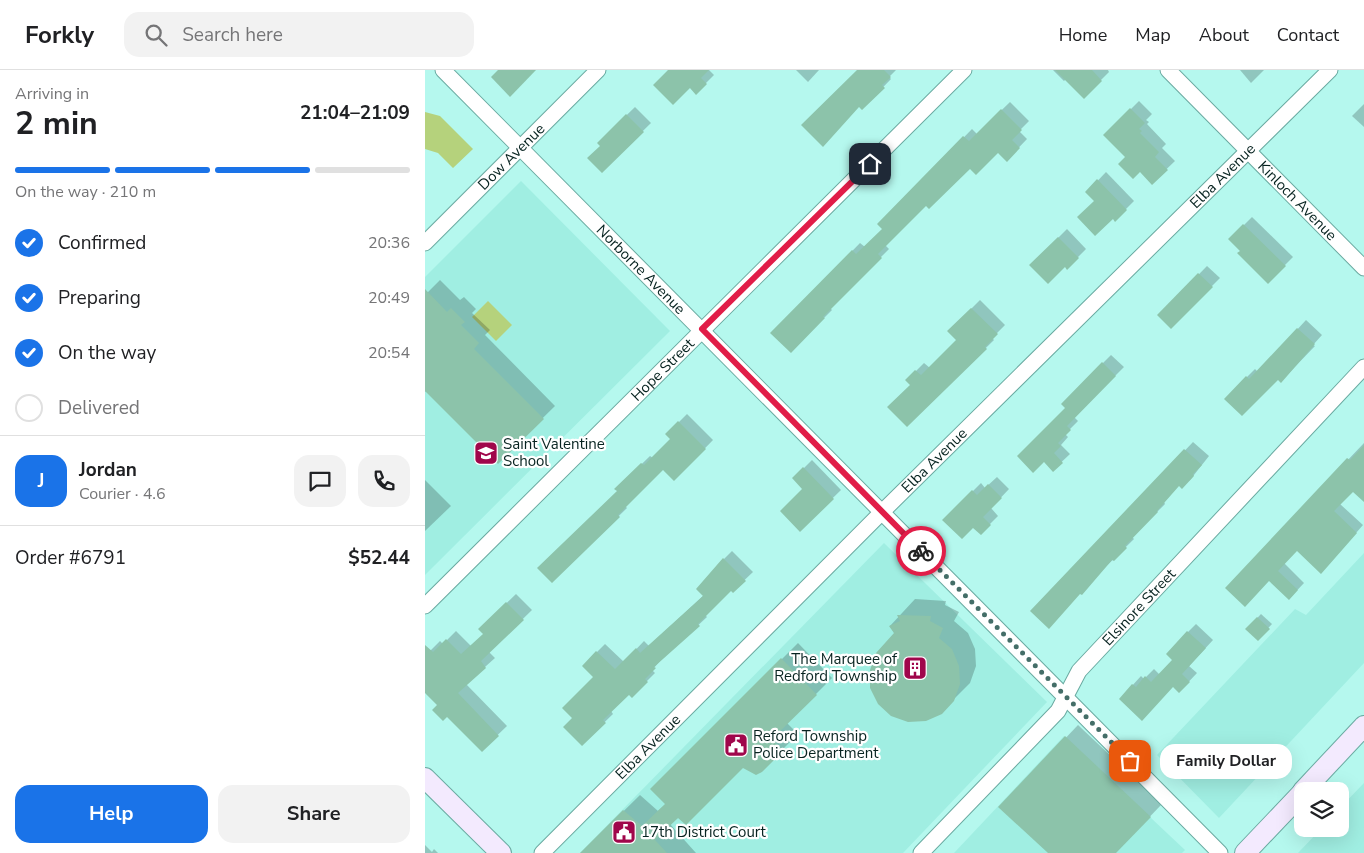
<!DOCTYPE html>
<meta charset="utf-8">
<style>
:root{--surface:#fff;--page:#f2f2f2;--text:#202124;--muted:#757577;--line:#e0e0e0;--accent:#1a73e8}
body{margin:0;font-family:"Nunito Sans",sans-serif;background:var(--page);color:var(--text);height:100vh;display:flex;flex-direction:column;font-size:19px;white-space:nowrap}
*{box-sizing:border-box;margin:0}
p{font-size:16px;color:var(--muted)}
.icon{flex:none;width:28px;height:28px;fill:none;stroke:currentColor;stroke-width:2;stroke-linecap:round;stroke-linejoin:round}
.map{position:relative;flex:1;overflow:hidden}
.sheet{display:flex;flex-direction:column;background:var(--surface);width:425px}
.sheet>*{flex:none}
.fabs{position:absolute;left:869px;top:712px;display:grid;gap:10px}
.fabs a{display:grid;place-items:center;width:55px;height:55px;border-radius:10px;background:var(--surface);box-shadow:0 5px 20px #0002;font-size:25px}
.pin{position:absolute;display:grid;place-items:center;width:42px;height:42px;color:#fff;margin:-21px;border-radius:10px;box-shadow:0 2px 8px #0006}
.courier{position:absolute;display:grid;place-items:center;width:50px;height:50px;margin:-25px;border:4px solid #e11d48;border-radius:50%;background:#fff;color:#222;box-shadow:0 1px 6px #0007}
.bubble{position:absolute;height:35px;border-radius:15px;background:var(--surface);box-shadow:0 5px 20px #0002;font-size:16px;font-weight:700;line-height:35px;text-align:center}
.summary em{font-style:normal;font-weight:700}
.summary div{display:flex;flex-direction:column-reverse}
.summary{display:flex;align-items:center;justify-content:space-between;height:85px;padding:0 15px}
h1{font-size:32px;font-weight:700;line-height:38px}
.bar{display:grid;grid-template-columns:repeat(4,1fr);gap:8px 5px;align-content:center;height:60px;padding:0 15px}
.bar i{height:6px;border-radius:4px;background:var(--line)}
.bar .current{background:var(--accent)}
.bar p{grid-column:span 4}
.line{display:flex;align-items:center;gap:12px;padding:0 15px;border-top:1px solid var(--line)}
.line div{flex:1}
.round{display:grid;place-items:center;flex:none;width:52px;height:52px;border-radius:15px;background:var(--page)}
ol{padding:0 15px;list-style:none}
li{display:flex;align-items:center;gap:15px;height:55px}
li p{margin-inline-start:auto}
li .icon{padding:5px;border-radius:50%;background:var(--accent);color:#fff;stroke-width:4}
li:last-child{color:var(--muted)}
li i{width:28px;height:28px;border:2px solid var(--line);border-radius:50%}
.cta{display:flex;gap:10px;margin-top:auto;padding:10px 15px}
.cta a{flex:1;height:58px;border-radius:15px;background:var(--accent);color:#fff;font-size:20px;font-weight:700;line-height:58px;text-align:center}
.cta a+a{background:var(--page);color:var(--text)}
header{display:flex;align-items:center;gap:30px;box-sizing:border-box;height:70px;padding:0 25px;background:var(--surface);border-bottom:1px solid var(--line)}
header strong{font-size:24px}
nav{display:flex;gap:28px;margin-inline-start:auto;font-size:18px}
.search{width:350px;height:45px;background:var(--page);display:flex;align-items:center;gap:12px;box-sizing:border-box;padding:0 18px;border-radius:15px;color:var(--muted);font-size:19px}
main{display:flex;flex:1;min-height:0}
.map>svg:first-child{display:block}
.built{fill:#a0eee2}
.green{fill:#b5d27c}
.shadow{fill:#0003}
.building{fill:#8cc3aa}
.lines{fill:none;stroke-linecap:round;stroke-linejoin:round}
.street-casing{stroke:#6aaaa1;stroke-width:17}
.secondary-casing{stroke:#6aaaa1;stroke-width:22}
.street{stroke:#fff;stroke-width:15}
.secondary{stroke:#f3eafe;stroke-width:20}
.done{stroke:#446e68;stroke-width:5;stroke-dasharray:0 9}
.route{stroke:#e11d48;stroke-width:6}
.labels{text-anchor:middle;stroke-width:4.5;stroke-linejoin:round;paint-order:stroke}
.street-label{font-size:15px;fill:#072320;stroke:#fff}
.poi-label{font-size:15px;fill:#072320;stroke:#fff;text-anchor:start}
</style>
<header>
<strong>Forkly</strong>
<div class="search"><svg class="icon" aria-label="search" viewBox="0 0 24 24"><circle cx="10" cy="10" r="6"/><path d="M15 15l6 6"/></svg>Search here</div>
<nav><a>Home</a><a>Map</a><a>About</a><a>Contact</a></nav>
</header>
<main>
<section class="sheet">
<div class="summary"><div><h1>2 min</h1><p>Arriving in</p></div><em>21:04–21:09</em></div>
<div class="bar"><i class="current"></i><i class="current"></i><i class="current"></i><i></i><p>On the way · 210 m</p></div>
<ol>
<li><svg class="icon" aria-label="check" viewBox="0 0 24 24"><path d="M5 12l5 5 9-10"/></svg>Confirmed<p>20:36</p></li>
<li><svg class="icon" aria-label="check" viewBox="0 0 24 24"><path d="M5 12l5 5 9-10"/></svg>Preparing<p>20:49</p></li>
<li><svg class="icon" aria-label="check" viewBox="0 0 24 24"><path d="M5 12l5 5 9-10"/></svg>On the way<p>20:54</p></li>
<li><i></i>Delivered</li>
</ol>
<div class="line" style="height:90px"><b class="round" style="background:var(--accent);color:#fff">J</b><div><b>Jordan</b><p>Courier · 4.6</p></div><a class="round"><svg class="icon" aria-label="chat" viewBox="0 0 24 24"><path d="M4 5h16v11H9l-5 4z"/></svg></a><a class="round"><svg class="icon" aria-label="phone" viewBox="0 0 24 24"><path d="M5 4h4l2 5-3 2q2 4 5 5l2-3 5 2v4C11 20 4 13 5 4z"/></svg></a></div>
<div class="line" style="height:65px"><div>Order #6791</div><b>$52.44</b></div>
<div class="cta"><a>Help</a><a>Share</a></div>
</section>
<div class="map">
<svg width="939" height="783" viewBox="0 0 939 783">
<rect width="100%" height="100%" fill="#b5f8ee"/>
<g class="built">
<polygon points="96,111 245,261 0,505 0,207"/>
<polygon points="459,473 622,632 478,783 155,783"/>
<polygon points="939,483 939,593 794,748 732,685 870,539 881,545"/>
<polygon points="639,666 760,780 757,783 529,783"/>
<polygon points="939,713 939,783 873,783 896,759 915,759 915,738"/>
</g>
<g class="green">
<polygon points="0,42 15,46 48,79 28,98 13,83 0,79"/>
<polygon points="63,231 87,255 71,271 47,247"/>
</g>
<g class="shadow">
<polygon points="245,0 284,0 289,5 271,23"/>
<polygon points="371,0 394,0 383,12"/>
<polygon points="434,0 471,0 464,7 466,9 437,39"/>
<polygon points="628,0 683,0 684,2 659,27 641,9 639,11"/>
<polygon points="815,0 839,0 826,13"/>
<polygon points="714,31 727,44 721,50 724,52 722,54 741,74 737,78 750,91 727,113 680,65"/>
<polygon points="585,32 604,51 594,61 602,69 582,90 573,81 545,97 501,134 460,175 464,179 405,238 407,240 366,281 347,263 435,173 440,177 459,159 454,154 547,59 552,64"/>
<polygon points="939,34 939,57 927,46"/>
<polygon points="210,37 226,53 177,101 177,76 173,73"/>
<polygon points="681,102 709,131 690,150 662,122"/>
<polygon points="827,147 868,187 843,212 805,169"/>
<polygon points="642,159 661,179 642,198 640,195 606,195"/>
<polygon points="782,196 795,208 746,257 734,245"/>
<polygon points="15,210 35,230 39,227 51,239 47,243 65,260 60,265 130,336 73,392 2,320 0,322 0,225"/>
<polygon points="555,230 580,255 567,268 569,270 482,355 486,315 482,310 499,293 505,298 533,270 524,261"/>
<polygon points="881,250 897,265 888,275 890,276 864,303 853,308 817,344 822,307 830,299 833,302"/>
<polygon points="686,285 699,297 649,347 653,351 640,364 643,367 636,375 645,384 628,400 619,391 642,338 637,334"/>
<polygon points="262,344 288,370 249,410 238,399 200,436 202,438 127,511 193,421 191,419 225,386 228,388 246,369 242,364"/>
<polygon points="768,372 784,386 765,410 754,415 739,432 740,434 707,467 709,469 655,522 607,541"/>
<polygon points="939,373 939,431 928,420 915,434 938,455 903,495 872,480 859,493 879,513 864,529 844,510 801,518"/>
<polygon points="387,390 416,420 375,460 379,419 369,408"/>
<polygon points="572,407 584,419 566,438 573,446 556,463 548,456 519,450 556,413 560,418"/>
<polygon points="0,410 26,436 0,461"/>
<polygon points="307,481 328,502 308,521 306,520 280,545 282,547 237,589 227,600 230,603 207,626 204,623 186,641 188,644 157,674 149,648 170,607 158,596 180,574 199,592 219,571 224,576 279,525 299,489"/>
<polygon points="91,524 107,540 64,582 70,588 41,614 82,656 57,680 0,622 0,586 15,571 18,574 31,561 46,576 60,563 55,559"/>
<polygon points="490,529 521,531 520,535 534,542 529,551 543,563 550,579 551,596 545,613 516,642 465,556"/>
<polygon points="836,544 847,554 833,569 822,559"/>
<polygon points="771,554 788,570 764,596 772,603 754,622 748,616 695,629 716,606 719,609 729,599 735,605 749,590 763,562"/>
<polygon points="373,573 407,608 362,653 373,664 336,701 318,697 245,754 271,783 156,783 215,725 233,741 241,734 227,719"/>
<polygon points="653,655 737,734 690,783 624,783 575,737"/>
<polygon points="0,775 7,782 9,779 13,783 0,783"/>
</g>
<g class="building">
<polygon points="73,0 111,0 85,27 66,7"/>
<polygon points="243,0 284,0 276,8 282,14 271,25 265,18 248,35 228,15"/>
<polygon points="432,0 459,0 466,7 457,15 460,18 437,40 434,37 398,77 376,55"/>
<polygon points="630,0 667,0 677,11 659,29"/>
<polygon points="705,38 720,53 714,59 717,61 715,63 734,82 730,87 743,100 727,115 715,102 708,109 693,94 700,87 678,65"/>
<polygon points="576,39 597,60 587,70 595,78 582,92 573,83 551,105 545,99 504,139 501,136 453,184 457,188 398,247 400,248 366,283 345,263 427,180 431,184 457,159 452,154 538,66 544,71"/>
<polygon points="201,44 219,62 177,103 162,88 175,76 172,73"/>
<polygon points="672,109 702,140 690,152 688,149 670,166 652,147 669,131 660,122"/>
<polygon points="818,154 861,196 843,214 812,183 815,181 803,169"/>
<polygon points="633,167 654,188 642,200 640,197 623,214 604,195"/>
<polygon points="773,203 788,217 746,259 732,245"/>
<polygon points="0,219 22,242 26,238 40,252 36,255 54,273 49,279 119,349 73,394 0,321"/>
<polygon points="546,238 573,264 560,277 562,279 482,357 462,337 485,315 480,310 490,300 496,305 531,270 522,261"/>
<polygon points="872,258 890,274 856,313 853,310 817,346 799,329 821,306 824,309"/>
<polygon points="677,292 691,306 642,356 646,360 633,373 636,376 629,383 638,393 628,402 619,392 608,403 592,386 640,338 636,334"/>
<polygon points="253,351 281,379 249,411 238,400 193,445 195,447 127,513 112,498 192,421 189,419 216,393 219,395 245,369 240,364"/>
<polygon points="939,375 939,432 928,422 909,441 932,463 896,504 872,481 853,501 873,520 864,530 844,511 820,537 800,518 922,388 925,390"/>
<polygon points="759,379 777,395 768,404 769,406 757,419 754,416 732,441 733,442 700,476 702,478 689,491 687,490 657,525 655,524 624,559 605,541"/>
<polygon points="378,397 409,429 375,462 355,441 377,419 367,408"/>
<polygon points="563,414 577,428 558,447 566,455 556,465 548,458 537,469 517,450 547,420 552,425"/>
<polygon points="298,488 321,511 308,523 306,521 273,554 275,556 229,597 231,598 220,609 223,612 207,628 204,625 178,650 181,653 157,676 138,657 147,648 137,638 168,607 157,596 171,581 190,599 211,578 215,583 278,526 271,519"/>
<polygon points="81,532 99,550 56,591 61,598 33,623 74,666 57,682 22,647 18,651 7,640 12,635 0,623 0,575 8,582 21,569 36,584 58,564 53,559"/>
<polygon points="472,545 506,546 505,551 518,558 514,568 527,579 534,596 535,614 529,631 517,644 501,651 483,652 466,646 453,634 445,618 445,600 451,583 469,563 464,556 475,551"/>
<polygon points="832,547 845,559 833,571 820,559"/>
<polygon points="762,561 781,578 757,604 765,612 754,623 748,617 717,651 694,629 707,614 711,617 720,606 726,612 747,590 741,584"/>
<polygon points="356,588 392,625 347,669 358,681 337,702 331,705 318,698 261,755 253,748 230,770 242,783 155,783 198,740 217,756 240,734 225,719"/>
<polygon points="640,666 726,747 691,783 623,783 573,737"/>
</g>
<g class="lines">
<g class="street-casing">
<g id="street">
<path id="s1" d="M 18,0 L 795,783"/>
<path id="s2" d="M 743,0 L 939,198"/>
<path id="s3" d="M 0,173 L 173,0"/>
<path id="s4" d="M 0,536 L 539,0"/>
<path id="s5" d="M 117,783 L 457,442 L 905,0"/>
<path id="s6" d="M 496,783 L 633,641 L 654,601 L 939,297"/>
</g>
</g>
<g class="secondary-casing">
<g id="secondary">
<polyline points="0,708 76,783"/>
<polyline points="878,721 939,656"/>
<polyline points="820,783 878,722"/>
</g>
</g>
<use href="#street" class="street"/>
<use href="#secondary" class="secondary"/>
</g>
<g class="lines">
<polyline class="done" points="496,481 705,691"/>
<polyline class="route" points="445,94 277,259 496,481"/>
</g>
<defs>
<g id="school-square" transform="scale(1.25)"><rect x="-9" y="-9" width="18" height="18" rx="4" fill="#a0064b" stroke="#fff"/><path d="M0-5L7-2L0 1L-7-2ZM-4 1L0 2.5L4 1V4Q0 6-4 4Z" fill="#fff"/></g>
<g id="building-square" transform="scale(1.25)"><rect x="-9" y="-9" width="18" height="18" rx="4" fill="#a0064b" stroke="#fff"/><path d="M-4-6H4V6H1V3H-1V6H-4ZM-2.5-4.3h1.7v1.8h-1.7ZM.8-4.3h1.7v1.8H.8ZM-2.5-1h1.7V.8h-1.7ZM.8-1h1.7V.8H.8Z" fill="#fff"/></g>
<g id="civic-square" transform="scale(1.25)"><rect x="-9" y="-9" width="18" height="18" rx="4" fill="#a0064b" stroke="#fff"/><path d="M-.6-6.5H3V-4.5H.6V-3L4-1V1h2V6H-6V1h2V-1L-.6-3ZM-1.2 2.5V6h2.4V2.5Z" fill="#fff"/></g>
</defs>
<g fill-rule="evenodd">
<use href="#school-square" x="61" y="383"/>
<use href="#building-square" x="490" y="598"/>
<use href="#civic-square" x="311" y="675"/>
<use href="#civic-square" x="199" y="762"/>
</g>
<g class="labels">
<g class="street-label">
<text dy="5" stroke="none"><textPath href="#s3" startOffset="122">Dow Avenue</textPath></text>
<text dy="5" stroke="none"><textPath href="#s5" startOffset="960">Elba Avenue</textPath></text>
<text dy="5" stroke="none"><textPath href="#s2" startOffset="184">Kinloch Avenue</textPath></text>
<text dy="5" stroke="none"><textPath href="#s1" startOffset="281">Norborne Avenue</textPath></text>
<text dy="5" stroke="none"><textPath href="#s4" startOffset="335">Hope Street</textPath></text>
<text dy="5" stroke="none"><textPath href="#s5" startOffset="555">Elba Avenue</textPath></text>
<text dy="5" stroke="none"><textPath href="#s6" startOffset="330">Elsinore Street</textPath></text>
<text dy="5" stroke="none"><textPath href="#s5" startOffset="150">Elba Avenue</textPath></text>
</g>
<g class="poi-label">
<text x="78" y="379">Saint Valentine<tspan x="78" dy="17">School</tspan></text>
<text x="472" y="594" text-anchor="end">The Marquee of<tspan x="472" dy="17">Redford Township</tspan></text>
<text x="328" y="671">Reford Township<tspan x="328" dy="17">Police Department</tspan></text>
<text x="216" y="767">17th District Court</text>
</g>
</g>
</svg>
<div class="fabs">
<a><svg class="icon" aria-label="layers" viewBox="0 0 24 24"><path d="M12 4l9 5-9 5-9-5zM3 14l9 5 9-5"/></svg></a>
</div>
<div class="pin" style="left:705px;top:691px;background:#ea580c"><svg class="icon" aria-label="bag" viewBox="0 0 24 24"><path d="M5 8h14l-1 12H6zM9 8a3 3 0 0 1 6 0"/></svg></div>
<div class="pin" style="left:445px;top:94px;background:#1f2937"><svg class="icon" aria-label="home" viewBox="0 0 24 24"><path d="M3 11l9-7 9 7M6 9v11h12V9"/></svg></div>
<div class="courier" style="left:496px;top:481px"><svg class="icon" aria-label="bike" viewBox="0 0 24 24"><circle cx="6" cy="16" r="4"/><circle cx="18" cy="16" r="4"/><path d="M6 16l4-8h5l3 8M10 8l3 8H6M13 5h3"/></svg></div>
<div class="bubble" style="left:735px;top:674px;width:132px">Family Dollar</div>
</div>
</main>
